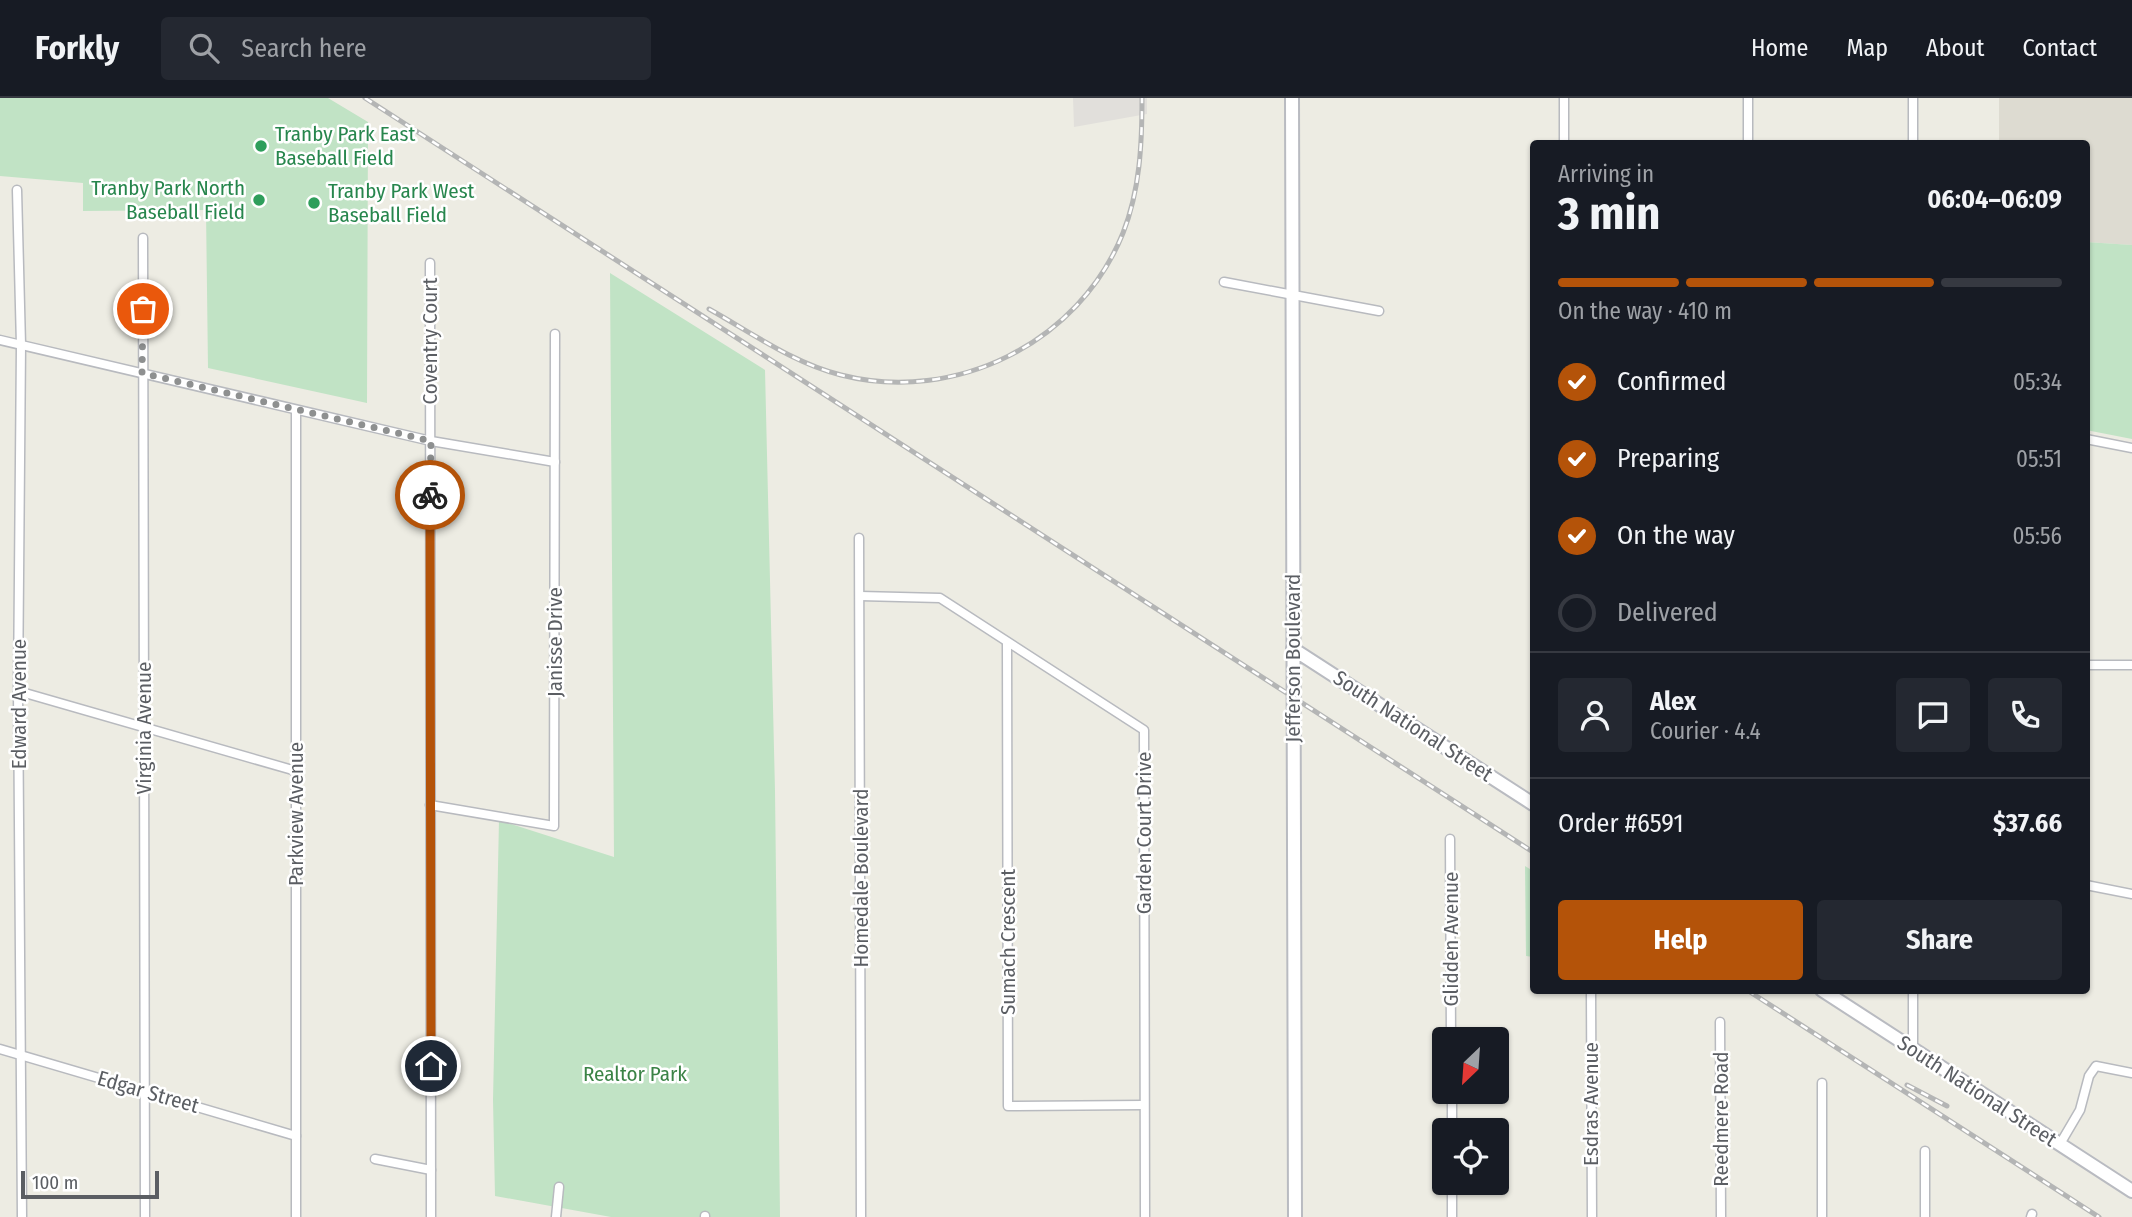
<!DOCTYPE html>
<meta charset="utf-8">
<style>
:root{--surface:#171b24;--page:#242831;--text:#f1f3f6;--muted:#9ea1a6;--line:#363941;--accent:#b45309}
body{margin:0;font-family:"Fira Sans Condensed",sans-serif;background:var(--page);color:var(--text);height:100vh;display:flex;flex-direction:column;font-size:26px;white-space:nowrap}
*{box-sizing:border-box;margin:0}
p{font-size:23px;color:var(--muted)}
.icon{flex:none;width:38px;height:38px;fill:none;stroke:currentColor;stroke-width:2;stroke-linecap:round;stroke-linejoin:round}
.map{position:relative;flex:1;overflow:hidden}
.details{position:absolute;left:1530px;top:42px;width:560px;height:854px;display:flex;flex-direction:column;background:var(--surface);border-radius:7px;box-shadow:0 2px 5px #0004}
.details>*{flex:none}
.needle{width:46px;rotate:205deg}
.fabs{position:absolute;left:1432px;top:929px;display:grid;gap:14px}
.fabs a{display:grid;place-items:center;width:77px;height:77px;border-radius:7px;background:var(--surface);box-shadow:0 2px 5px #0004;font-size:35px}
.scale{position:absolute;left:21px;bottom:18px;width:138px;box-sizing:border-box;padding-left:7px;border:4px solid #5b5e63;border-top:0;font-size:19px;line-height:24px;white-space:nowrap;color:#5b5e63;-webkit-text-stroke:5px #fff;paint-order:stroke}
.pin{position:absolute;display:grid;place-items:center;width:60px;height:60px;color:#fff;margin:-30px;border:4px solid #fff;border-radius:50%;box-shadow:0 2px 7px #0007}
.courier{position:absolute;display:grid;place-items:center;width:70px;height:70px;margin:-35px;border:5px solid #b45309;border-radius:50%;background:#fff;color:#222;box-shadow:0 2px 9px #0007}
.summary em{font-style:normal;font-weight:700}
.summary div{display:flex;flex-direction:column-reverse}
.summary{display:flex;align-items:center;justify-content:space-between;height:119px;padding:0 28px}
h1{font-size:46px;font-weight:700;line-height:52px}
.bar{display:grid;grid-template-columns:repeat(4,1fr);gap:10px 7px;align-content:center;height:84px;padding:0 28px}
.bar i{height:9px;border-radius:5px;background:var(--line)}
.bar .current{background:var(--accent)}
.bar p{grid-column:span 4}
.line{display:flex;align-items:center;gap:18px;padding:0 28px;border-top:2px solid var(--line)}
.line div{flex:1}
.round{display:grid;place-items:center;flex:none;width:74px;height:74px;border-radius:7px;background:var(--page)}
ol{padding:0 28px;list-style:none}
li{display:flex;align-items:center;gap:21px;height:77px}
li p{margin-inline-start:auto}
li .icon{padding:7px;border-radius:50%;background:var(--accent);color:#fff;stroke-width:4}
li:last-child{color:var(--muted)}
li i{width:38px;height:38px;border:4px solid var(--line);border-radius:50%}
.primary-button{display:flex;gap:14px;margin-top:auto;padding:14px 28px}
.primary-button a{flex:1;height:80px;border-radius:7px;background:var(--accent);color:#fff;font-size:28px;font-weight:700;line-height:80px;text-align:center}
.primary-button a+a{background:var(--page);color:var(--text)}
header{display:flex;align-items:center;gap:42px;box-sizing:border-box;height:98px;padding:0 35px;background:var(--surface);border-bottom:2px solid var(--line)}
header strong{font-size:33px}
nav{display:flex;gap:38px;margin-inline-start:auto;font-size:24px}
.search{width:490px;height:63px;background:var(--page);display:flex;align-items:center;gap:18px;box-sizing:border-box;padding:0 24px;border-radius:7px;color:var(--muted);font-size:26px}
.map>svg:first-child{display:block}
.industrial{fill:#e1dfdb}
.education{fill:#dddbd1}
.green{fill:#c1e3c5}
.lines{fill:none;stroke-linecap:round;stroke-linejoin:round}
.street-casing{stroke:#b8babf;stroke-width:11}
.secondary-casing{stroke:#b9bbc1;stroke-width:16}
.street{stroke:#fff;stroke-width:8}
.secondary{stroke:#fff;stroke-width:12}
.rail-casing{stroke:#b4b5b5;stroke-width:5}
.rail{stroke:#fff;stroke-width:2.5;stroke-dasharray:8;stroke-linecap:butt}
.done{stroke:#8e9090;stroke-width:7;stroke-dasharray:0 12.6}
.route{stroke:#b45309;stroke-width:9}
.leisure-dot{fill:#2e9e5b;stroke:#fff;stroke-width:2.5}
.labels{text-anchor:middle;stroke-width:5;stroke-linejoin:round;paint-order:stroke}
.leisure-label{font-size:21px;fill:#27864d;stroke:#fff;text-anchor:start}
.street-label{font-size:21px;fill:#5b5e63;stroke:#fff}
.park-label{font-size:21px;fill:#3b8346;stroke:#fff}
</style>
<header>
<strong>Forkly</strong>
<div class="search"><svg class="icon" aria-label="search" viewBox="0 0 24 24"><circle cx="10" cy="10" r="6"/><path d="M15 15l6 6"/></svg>Search here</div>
<nav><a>Home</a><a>Map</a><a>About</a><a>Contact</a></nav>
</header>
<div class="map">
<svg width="2132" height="1119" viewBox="0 0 2132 1119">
<rect width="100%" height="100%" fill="#edece3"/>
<polygon class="industrial" points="1073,0 1147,0 1147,16 1074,29"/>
<polygon class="education" points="1999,0 2132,0 2132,147 2086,144 2086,46 1999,45"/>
<g class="green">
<polygon points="0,0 328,0 368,24 367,305 208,270 206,112 83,113 83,85 0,78"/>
<polygon points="2086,144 2132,147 2132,341 2086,332"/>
<polygon points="610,175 765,272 775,693 780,1119 611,1119 495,1098 493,1002 499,722 614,759"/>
<polygon points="1525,768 1533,773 1533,859 1526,858"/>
</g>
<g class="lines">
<g class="street-casing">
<g id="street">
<polyline points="1564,0 1564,46"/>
<polyline points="1748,0 1748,46"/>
<polyline points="1913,0 1913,46"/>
<polyline points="17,92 21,247 18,593 22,1119"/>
<polyline points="143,140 145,1119"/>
<polyline points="430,165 431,1119"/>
<polyline points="1224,184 1379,213"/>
<polyline points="0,242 431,343 555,364"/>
<polyline points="296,313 296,1119"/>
<polyline points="2086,341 2132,350"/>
<polyline points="859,440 861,1119"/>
<polyline points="860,498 940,500 1144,632 1145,1119"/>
<polyline points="1007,545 1008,1008 1144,1007"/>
<polyline points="2086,567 2132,567"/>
<polyline points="18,593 296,673"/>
<polyline points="430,707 554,728 555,236"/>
<polyline points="1450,741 1451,942"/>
<polyline points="2086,787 2132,796"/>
<polyline points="1591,892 1592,1119"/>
<polyline points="1720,924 1721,1119"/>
<polyline points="0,951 296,1038"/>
<polyline points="1913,951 1913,892"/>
<polyline points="1822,985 1822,1119"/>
<polyline points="1452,994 1452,1032"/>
<polyline points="2060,1046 2080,1012 2089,978 2096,968 2132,975"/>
<polyline points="375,1061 431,1072"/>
<polyline points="1452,1085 1452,1119"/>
<polyline points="556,1119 559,1089"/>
<polyline points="705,1119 705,1118"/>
<polyline points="1925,1119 1925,1053"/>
<polyline points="2031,1119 2032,1116"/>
</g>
</g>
<g class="secondary-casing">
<g id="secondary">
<polyline points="1292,0 1295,1119"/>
<polyline points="1293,551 1533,706"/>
<polyline points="1822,892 2132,1093"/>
</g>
</g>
<use href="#street" class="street"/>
<use href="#secondary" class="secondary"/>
<g class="rail-casing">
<g id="rail">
<polyline points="365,0 1533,754"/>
<path d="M 709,211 C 752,235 793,265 841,277 C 955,306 1079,245 1123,135 C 1140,92 1142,46 1142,0"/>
<polyline points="1747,892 2099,1119"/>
<polyline points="1907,987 1947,1008"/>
</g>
</g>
<use href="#rail" class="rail"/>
</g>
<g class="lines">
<polyline class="done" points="143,211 142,275 431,343 430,397"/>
<polyline class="route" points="430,397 431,968"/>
</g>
<g class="leisure-dot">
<circle cx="261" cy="48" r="7"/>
<circle cx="259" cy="102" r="7"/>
<circle cx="314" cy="105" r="7"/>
</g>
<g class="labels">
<g class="leisure-label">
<text x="275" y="43">Tranby Park East<tspan x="275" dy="24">Baseball Field</tspan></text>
<text x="245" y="97" text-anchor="end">Tranby Park North<tspan x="245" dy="24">Baseball Field</tspan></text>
<text x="328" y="100">Tranby Park West<tspan x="328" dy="24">Baseball Field</tspan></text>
</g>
<g class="street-label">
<text transform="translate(430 243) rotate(-90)" y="7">Coventry Court</text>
<text transform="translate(555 544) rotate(-90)" y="7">Janisse Drive</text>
<text transform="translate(1293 560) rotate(-90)" y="7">Jefferson Boulevard</text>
<text transform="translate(19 606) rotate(-90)" y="7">Edward Avenue</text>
<text transform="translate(1413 628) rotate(33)" y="7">South National Street</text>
<text transform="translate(144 630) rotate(-90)" y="7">Virginia Avenue</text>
<text transform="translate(296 716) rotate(-90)" y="7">Parkview Avenue</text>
<text transform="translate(1144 735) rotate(-90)" y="7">Garden Court Drive</text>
<text transform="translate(861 780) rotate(-90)" y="7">Homedale Boulevard</text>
<text transform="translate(1451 841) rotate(-90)" y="7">Glidden Avenue</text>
<text transform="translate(1008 844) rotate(-90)" y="7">Sumach Crescent</text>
<text transform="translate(1977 993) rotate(33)" y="7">South National Street</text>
<text transform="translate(148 994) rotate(16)" y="7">Edgar Street</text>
<text transform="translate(1591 1006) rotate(-90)" y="7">Esdras Avenue</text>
<text transform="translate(1721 1021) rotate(-90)" y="7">Reedmere Road</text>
</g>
<g class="park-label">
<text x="635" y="983">Realtor Park</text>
</g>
</g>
</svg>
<div class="fabs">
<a><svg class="needle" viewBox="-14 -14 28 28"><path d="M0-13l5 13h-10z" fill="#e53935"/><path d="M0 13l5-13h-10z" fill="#9ea1a6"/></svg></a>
<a><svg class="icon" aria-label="locate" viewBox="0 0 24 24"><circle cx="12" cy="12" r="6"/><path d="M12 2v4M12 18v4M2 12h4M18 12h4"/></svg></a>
</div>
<div class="scale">100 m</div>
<div class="pin" style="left:143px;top:211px;background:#ea580c"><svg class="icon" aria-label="bag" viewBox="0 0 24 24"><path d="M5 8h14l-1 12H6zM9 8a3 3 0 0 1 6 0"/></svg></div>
<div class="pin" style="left:431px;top:968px;background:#1f2937"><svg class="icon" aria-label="home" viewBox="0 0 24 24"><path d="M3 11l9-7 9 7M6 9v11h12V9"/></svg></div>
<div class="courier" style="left:430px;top:397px"><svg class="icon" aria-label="bike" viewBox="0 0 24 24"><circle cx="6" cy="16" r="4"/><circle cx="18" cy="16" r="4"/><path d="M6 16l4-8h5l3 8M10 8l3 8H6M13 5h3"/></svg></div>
<section class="details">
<div class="summary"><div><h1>3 min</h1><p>Arriving in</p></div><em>06:04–06:09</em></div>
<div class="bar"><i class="current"></i><i class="current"></i><i class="current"></i><i></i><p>On the way · 410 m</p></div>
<ol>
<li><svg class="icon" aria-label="check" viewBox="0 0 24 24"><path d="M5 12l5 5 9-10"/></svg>Confirmed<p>05:34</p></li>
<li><svg class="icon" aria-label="check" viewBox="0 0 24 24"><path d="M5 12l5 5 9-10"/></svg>Preparing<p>05:51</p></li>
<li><svg class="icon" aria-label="check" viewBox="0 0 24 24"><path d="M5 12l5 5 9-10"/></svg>On the way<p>05:56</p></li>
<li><i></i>Delivered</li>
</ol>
<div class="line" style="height:126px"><a class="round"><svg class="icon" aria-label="person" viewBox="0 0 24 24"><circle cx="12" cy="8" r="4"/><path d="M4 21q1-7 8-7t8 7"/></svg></a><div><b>Alex</b><p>Courier · 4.4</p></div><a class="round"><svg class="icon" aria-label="chat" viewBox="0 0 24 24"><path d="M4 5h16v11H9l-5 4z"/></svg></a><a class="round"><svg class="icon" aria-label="phone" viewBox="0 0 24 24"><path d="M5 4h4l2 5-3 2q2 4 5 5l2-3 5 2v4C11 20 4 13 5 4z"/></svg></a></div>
<div class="line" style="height:91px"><div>Order #6591</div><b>$37.66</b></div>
<div class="primary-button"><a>Help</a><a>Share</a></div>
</section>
</div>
